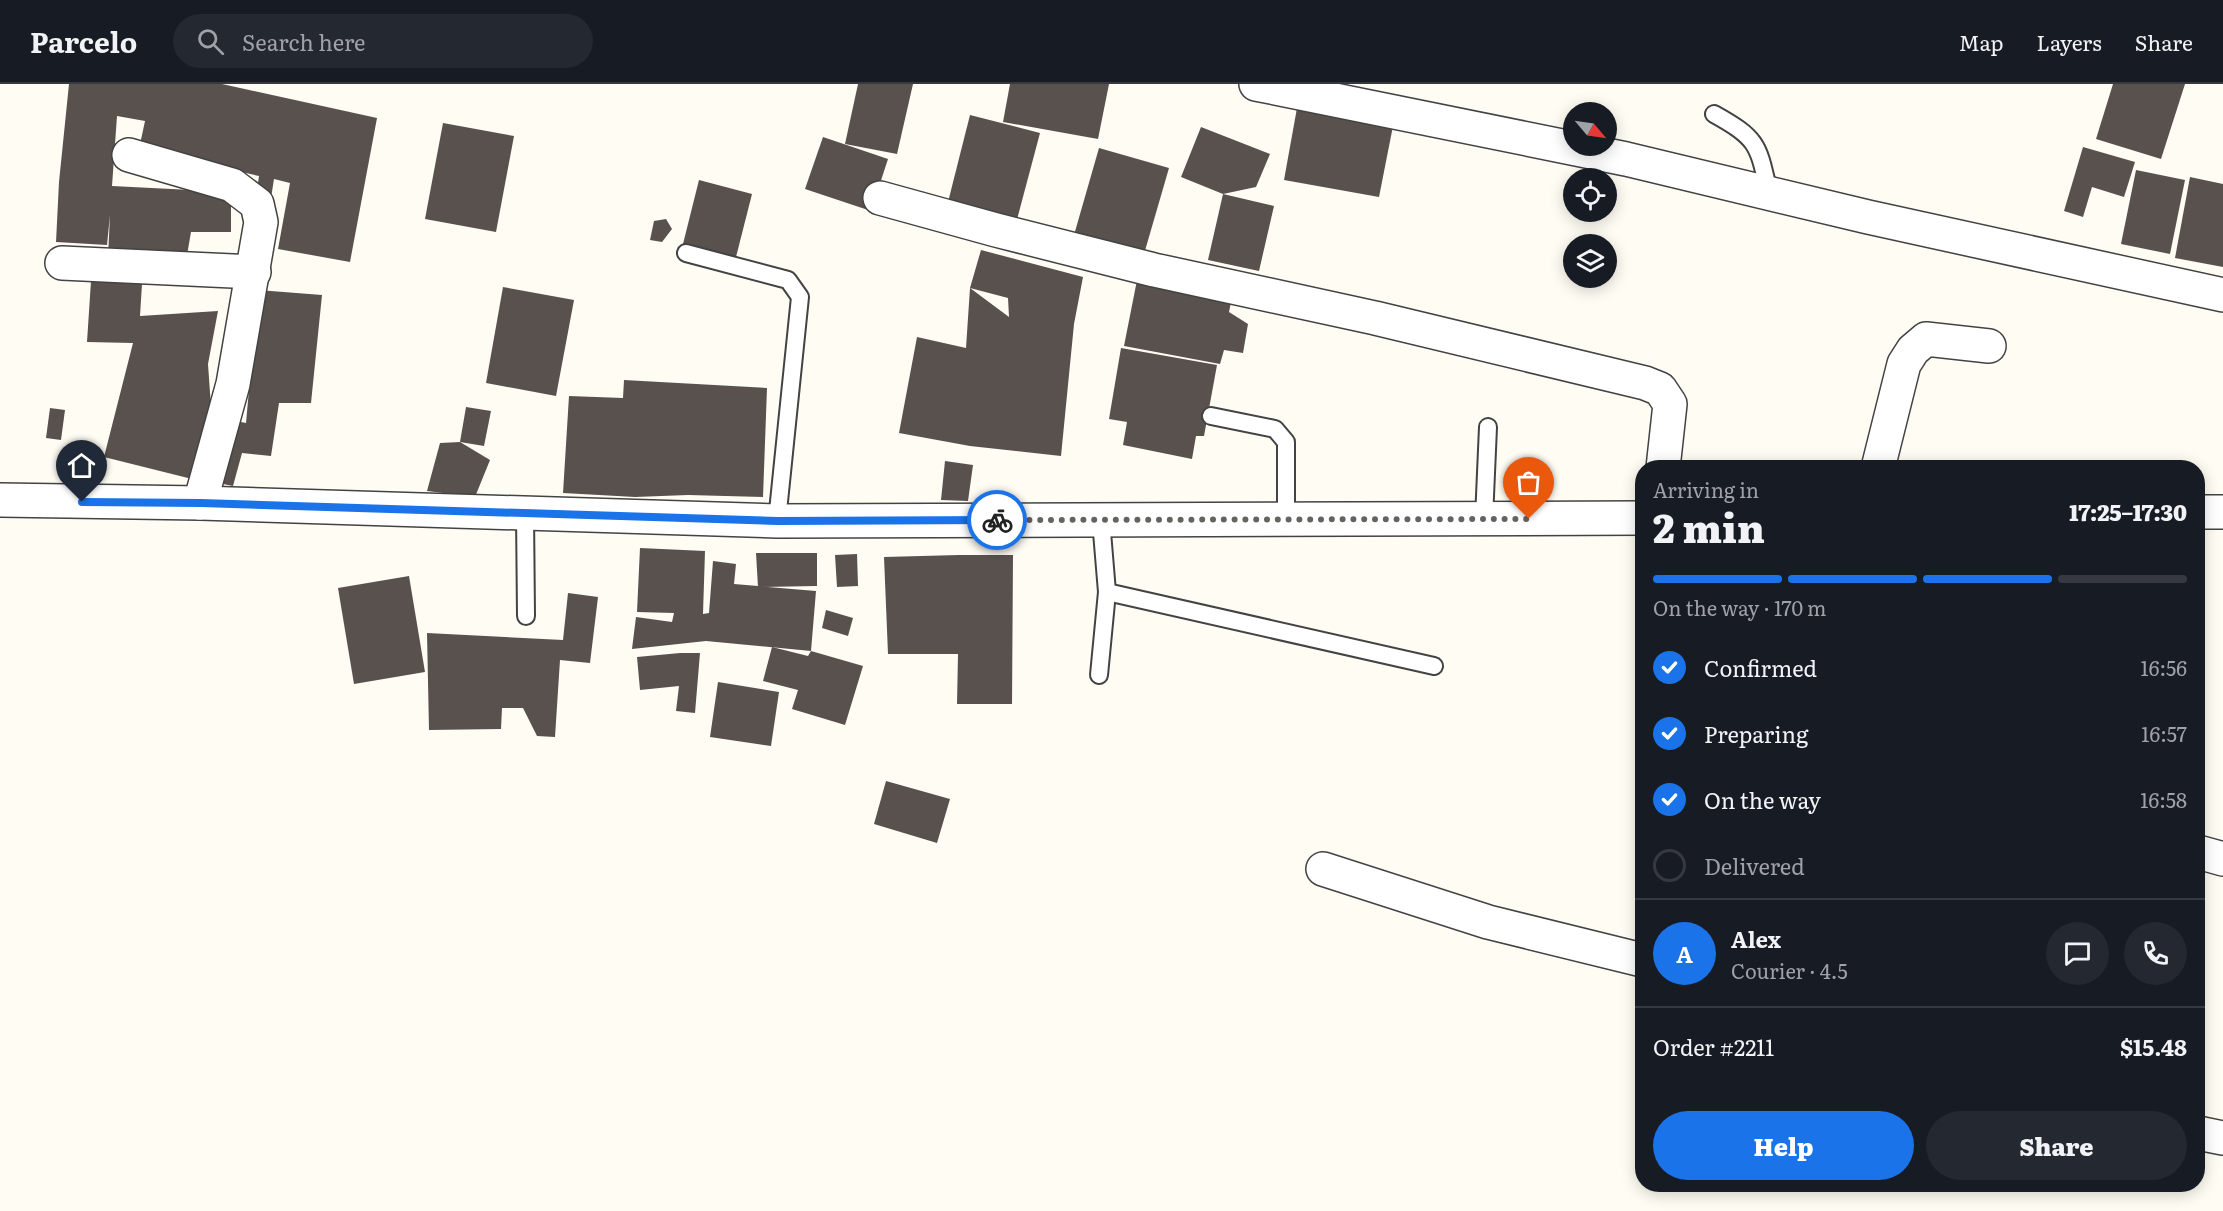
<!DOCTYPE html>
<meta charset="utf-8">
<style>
:root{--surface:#171b24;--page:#242831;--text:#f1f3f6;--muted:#9ea1a6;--line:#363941;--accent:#1a73e8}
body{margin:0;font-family:Literata,serif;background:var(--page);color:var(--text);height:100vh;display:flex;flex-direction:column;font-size:22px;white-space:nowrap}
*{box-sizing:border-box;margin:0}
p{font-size:20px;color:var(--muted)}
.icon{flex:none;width:33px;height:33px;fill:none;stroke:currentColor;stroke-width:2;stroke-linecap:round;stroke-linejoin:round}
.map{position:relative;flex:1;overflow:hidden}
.sheet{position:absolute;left:1635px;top:376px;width:570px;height:732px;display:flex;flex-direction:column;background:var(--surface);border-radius:24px;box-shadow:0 3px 15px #0003}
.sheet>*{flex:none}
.needle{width:39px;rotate:119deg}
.tools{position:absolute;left:1563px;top:18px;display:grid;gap:12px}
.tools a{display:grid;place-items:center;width:54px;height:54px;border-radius:50%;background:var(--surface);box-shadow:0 3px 15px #0003;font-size:30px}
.pin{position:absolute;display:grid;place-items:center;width:51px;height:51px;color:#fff;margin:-62px -26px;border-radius:50% 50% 50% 0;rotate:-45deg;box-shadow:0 0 6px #0007}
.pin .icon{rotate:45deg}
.courier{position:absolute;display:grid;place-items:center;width:60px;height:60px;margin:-30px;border:4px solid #1a73e8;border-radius:50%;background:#fff;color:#222;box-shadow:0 2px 8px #0007}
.head em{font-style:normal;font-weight:800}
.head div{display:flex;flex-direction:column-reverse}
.head{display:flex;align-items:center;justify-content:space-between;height:102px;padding:0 18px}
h1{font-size:39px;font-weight:800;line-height:45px}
.bar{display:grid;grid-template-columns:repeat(4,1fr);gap:9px 6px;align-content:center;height:72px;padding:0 18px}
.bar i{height:8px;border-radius:4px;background:var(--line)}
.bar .on{background:var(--accent)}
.bar p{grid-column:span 4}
.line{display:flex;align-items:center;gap:15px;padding:0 18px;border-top:2px solid var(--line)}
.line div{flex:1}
.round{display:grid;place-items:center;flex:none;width:63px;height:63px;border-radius:32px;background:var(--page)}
ol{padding:0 18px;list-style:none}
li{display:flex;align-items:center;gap:18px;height:66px}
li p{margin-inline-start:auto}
li .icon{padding:6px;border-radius:50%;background:var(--accent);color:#fff;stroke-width:4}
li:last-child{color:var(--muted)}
li i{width:33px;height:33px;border:3px solid var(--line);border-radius:50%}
.cta{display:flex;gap:12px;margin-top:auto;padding:12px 18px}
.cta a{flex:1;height:69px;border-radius:36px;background:var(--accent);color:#fff;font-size:24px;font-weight:800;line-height:69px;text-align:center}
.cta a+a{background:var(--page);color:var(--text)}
header{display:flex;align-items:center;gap:36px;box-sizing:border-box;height:84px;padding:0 30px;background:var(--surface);border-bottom:2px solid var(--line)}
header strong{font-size:28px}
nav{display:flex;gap:33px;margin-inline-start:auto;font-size:21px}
.search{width:420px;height:54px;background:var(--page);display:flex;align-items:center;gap:15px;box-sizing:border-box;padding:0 21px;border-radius:33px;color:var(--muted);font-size:22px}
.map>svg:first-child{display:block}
.building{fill:#59514d}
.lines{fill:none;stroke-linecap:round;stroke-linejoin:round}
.service-casing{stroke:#434343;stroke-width:20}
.minor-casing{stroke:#434343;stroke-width:36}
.tertiary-casing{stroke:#434343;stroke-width:36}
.service{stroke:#fff;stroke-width:16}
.minor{stroke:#fff;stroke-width:33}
.tertiary{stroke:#fff;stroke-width:33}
.done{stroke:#646360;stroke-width:6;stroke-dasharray:0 10.8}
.route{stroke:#1a73e8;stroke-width:8}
</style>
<header>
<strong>Parcelo</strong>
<div class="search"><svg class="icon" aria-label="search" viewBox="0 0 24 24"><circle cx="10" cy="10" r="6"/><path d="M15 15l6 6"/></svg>Search here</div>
<nav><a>Map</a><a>Layers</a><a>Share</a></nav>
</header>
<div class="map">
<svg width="2223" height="1127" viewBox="0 0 2223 1127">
<rect width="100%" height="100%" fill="#fffcf4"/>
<g class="building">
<polygon points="69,0 222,0 377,34 350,178 278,165 290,99 274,95 271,114 256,112 259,92 139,65 145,37 117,32 112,102 231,108 231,148 191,148 186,177 108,174 110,131 107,161 56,158 59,98"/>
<polygon points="858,0 913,0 897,70 845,60"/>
<polygon points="1010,0 1109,0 1098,55 1003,38"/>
<polygon points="2113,0 2185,0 2161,75 2096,55"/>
<polygon points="1297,24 1393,42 1379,113 1284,96"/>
<polygon points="970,31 1040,49 1015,143 946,126"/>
<polygon points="443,39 514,52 496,148 425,135"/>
<polygon points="1201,43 1270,70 1256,103 1223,110 1181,93"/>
<polygon points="823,53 888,75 871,127 805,105"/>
<polygon points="2083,63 2135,78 2124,113 2092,103 2083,133 2064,127"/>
<polygon points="1099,64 1169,84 1142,177 1072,158"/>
<polygon points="2136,86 2185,96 2170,170 2121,160"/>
<polygon points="2190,93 2223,100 2223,183 2175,174"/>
<polygon points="699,96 752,110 735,177 682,164"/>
<polygon points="1223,110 1274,122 1259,187 1208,176"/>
<polygon points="666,135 672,145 662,158 650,156 654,137"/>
<polygon points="981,166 1083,193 1074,240 1061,372 970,362 899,349 917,253 966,264 970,204 1009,233 1008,214 970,204"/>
<polygon points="1138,191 1233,208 1229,228 1248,240 1243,269 1224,266 1220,280 1124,262"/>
<polygon points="91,197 142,200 140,232 218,227 208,280 212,337 196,396 104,373 133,259 87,258"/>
<polygon points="503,203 574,216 556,312 486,299"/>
<polygon points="258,206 322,211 311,319 279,319 271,372 242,369 233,402 218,399 231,336 246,339"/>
<polygon points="1121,264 1217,281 1204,352 1196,352 1192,375 1123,361 1127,338 1109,335"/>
<polygon points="624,296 767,304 763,413 688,411 635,413 563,409 569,312 623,314"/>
<polygon points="466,323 491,327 484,362 460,358"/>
<polygon points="50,324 65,326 61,356 46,354"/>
<polygon points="460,358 490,376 475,413 427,407 440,359"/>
<polygon points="945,377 973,381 968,417 941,416"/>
<polygon points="640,464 705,467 703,530 709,529 713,477 736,480 734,500 816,507 811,567 706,557 632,565 636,533 672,538 674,529 637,528"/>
<polygon points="756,469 817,469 817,502 758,503"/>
<polygon points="857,470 858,502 837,503 835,471"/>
<polygon points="959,471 1013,471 1012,620 957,620 958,570 888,570 884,473"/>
<polygon points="409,492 425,588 354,600 338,504"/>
<polygon points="568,509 598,513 590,579 560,576 555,653 537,652 523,624 502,624 501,645 429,646 427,549 563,556"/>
<polygon points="826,526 853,534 848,552 822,544"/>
<polygon points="772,563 808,572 811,567 863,582 845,641 792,625 798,606 763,597"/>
<polygon points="680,569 700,569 695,629 676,627 679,602 640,606 637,573"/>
<polygon points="718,598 779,608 771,662 710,653"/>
<polygon points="886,697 950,715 937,759 874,740"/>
</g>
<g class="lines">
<g class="service-casing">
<g id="service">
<path d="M 1714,30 C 1759,55 1758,61 1769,109"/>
<polyline points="686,169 788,196 800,213 777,437"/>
<polyline points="1211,332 1275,345 1286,358 1286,435"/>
<polyline points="525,429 526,532"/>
<polyline points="1484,435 1488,343"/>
<polyline points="1107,508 1434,582"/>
<polyline points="1099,591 1107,508 1101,436"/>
</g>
</g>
<g class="minor-casing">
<g id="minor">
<polyline points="1256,0 1626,75 1868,133 2223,211"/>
<polyline points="129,71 232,101 257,120 261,138 233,300 200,419"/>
<polyline points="880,114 996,146 1154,186 1375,234 1645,299 1660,305 1670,320 1663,384"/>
<polyline points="62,179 254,188"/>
<polyline points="1878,384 1904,280 1913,266 1926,255 1989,262"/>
<polyline points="2198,768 2223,775"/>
<polyline points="1323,785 1488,838 1642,876"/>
<polyline points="2198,1049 2223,1054"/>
</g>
</g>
<g class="tertiary-casing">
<g id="tertiary">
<polyline points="0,416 200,419 777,437 1642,434"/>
<polyline points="2198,428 2223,428"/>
</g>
</g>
<use href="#service" class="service"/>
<use href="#minor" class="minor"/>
<use href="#tertiary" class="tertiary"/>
</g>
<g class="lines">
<polyline class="done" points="997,436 1529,435"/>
<polyline class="route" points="82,418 201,419 777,437 997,436"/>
</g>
</svg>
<div class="tools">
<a><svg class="needle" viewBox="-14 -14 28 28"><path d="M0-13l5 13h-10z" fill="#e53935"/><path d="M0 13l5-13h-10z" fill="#9ea1a6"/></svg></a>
<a><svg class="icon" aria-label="locate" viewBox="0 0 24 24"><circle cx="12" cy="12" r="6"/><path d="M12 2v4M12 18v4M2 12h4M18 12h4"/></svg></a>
<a><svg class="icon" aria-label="layers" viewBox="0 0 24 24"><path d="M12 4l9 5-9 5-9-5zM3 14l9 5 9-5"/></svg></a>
</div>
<div class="pin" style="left:1529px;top:435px;background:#ea580c"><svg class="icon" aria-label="bag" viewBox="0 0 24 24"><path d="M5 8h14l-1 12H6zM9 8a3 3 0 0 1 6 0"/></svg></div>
<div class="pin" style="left:82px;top:418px;background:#1f2937"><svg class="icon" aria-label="home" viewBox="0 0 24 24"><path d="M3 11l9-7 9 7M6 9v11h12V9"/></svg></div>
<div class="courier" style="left:997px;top:436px"><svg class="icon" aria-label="bike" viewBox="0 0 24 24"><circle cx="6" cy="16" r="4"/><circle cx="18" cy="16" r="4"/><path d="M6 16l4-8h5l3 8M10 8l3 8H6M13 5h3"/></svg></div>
<section class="sheet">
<div class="head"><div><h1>2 min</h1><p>Arriving in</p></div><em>17:25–17:30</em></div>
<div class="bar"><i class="on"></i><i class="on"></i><i class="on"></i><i></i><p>On the way · 170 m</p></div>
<ol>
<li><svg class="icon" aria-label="check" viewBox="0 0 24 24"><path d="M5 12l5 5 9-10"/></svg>Confirmed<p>16:56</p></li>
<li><svg class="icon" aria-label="check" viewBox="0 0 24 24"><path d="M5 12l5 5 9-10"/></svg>Preparing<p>16:57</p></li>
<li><svg class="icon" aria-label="check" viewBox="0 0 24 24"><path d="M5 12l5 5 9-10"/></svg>On the way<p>16:58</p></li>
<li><i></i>Delivered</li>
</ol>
<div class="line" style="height:108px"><b class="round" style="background:var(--accent);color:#fff">A</b><div><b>Alex</b><p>Courier · 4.5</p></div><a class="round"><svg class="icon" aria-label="chat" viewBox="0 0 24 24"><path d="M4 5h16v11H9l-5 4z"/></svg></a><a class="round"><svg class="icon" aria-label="phone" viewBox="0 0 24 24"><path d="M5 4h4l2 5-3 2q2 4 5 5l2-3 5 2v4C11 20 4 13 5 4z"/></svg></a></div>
<div class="line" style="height:78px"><div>Order #2211</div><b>$15.48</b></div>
<div class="cta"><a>Help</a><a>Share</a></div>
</section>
</div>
